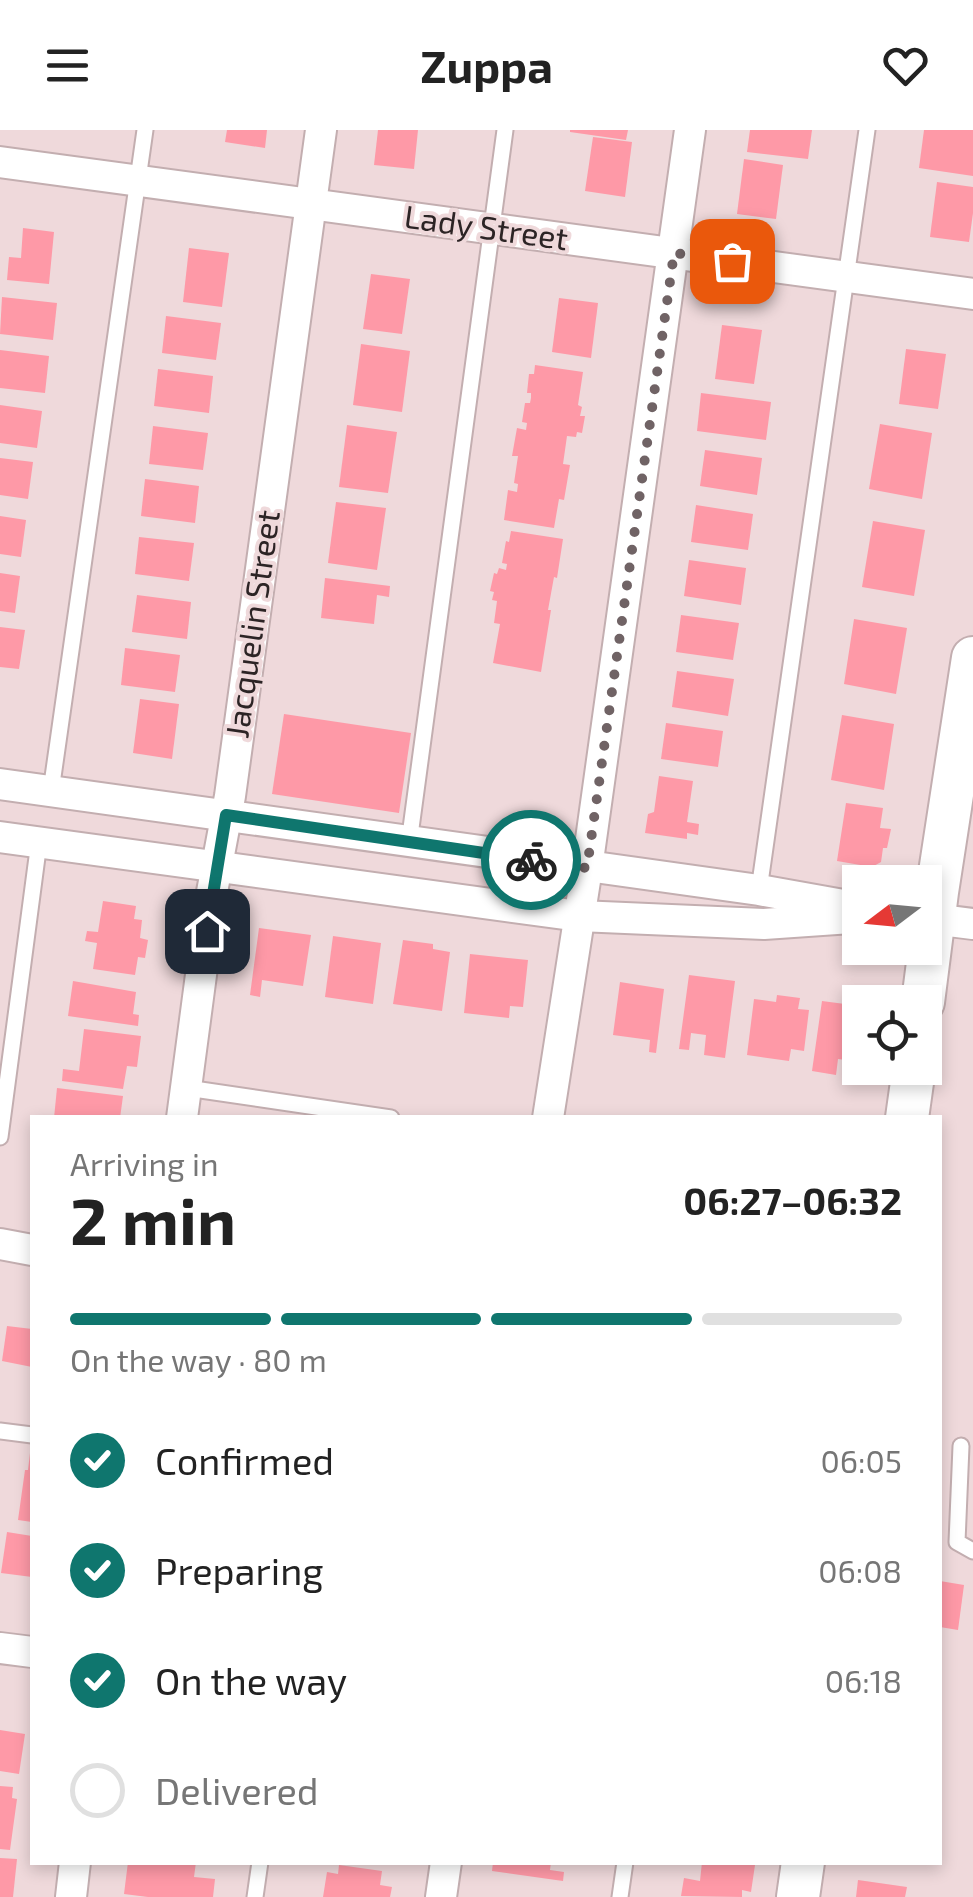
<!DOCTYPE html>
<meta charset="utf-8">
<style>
:root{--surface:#fff;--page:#f2f2f2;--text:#222;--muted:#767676;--line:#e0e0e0;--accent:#0f766e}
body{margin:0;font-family:"Exo 2",sans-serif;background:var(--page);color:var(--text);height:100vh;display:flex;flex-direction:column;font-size:38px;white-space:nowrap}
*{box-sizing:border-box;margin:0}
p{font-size:32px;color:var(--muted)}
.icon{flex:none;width:55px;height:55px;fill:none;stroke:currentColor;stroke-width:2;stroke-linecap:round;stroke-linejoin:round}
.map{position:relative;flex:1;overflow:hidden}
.side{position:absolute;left:30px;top:985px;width:912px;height:750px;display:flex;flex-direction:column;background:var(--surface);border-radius:0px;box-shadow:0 5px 15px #0003}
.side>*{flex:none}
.needle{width:65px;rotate:254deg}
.controls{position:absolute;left:842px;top:735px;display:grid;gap:20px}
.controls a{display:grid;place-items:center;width:100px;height:100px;border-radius:0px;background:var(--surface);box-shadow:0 5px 15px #0003;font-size:50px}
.pin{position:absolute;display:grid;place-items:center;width:85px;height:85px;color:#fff;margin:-42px;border-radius:20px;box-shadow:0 5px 15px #0006}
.courier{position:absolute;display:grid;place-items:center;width:100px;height:100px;margin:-50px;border:8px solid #0f766e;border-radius:50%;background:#fff;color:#222;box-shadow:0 2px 12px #0007}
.headline em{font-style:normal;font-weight:700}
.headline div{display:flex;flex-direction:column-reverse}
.headline{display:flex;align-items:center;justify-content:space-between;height:170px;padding:0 40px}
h1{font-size:65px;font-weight:700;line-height:75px}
.bar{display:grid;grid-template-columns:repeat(4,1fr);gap:15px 10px;align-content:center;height:120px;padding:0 40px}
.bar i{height:12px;border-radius:8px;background:var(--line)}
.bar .on{background:var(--accent)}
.bar p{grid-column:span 4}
ol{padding:0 40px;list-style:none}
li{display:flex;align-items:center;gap:30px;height:110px}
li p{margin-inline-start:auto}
li .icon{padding:10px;border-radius:50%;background:var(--accent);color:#fff;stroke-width:4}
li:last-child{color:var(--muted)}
li i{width:55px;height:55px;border:5px solid var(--line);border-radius:50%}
header{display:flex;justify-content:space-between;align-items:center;height:130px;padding:0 40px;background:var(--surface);font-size:45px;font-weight:700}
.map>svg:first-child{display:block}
.building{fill:#fe99a7}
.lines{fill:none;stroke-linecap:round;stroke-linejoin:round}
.lane-casing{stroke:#c3aeb0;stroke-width:19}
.street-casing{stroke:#c3aeb0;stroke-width:34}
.secondary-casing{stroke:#c3aeb0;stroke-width:46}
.lane{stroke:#fff;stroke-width:15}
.street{stroke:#fff;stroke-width:30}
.secondary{stroke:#fff;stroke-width:42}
.done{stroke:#706365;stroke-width:10;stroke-dasharray:0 18}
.route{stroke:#0f766e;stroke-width:12}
.labels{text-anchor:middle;stroke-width:8;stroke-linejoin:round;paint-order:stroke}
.street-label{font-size:32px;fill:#2c2425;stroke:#efd9db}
</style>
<header><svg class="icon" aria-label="menu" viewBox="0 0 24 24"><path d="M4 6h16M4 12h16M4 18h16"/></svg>Zuppa<svg class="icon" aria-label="heart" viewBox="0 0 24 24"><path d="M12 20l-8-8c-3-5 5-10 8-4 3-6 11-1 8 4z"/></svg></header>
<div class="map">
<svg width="973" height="1767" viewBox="0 0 973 1767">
<rect width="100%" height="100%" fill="#efd9db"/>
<g class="building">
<polygon points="227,0 267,0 265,18 225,12"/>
<polygon points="378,0 418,0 414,39 374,35"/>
<polygon points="570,0 628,0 626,10 570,2"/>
<polygon points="750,0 812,0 808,29 747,22"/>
<polygon points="924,0 973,0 973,46 919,38"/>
<polygon points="593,7 632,12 625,67 585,61"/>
<polygon points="744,29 783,35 776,89 737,84"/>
<polygon points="937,52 973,57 973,83 969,112 930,107"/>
<polygon points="23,98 54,102 49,154 7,150 9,127 21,128"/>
<polygon points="189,118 229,123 222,177 183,172"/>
<polygon points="371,144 410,149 402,204 363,199"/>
<polygon points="2,167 57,173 53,210 0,204"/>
<polygon points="559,168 598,173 591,228 552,222"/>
<polygon points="166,186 221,193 216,230 162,223"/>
<polygon points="722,195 762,200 754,254 715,249"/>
<polygon points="361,214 410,221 402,282 353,275"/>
<polygon points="906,219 946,224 938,279 899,274"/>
<polygon points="0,220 49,226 45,263 0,258"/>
<polygon points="535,235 583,242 578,275 582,277 580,286 585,286 582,303 577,302 576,307 567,306 563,334 570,335 564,370 559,369 554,398 504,390 508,360 517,362 518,354 514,353 518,326 512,326 517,298 526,300 527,293 522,292 525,273 530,273 531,268 531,263 527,263 529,244 534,244"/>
<polygon points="158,239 213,246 209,283 154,276"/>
<polygon points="701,263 771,272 766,310 697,301"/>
<polygon points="0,275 42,281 37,318 0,313"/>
<polygon points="880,294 932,303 922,369 869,359"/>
<polygon points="347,295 397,302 388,363 339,357"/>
<polygon points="153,296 208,303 203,340 149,334"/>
<polygon points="705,320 762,328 757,365 700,356"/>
<polygon points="0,328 33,332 28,369 0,365"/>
<polygon points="145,349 199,356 195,393 141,386"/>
<polygon points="336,372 386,378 377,440 328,433"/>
<polygon points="696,375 753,384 748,420 691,412"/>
<polygon points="0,386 26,390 21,427 0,424"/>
<polygon points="873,391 925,400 914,466 862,457"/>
<polygon points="511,401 563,409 557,448 554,447 548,480 551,480 541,542 493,533 500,494 494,493 497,471 492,470 494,462 490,461 494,443 497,444 499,438 506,440 507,434 502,433 506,411 509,412"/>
<polygon points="139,407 194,413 189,451 135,444"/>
<polygon points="689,430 746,438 741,475 684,466"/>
<polygon points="0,443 20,446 15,483 0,481"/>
<polygon points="325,448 390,456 389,467 377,465 374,494 321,488"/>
<polygon points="137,465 191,472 187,509 132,502"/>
<polygon points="681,485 739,493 733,530 676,522"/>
<polygon points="854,489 907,498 896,564 844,554"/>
<polygon points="0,497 25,500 19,539 0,537"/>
<polygon points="125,518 180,525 175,562 121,555"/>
<polygon points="677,541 734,549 728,586 672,577"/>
<polygon points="140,569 179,574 172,629 133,623"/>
<polygon points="284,584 411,603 399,683 272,664"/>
<polygon points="842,585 894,594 884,660 831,650"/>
<polygon points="666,593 723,601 718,637 661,629"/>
<polygon points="659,646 693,651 687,692 699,694 698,705 687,703 687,709 645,703 648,684 654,682"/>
<polygon points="846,673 883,678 880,698 891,699 887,718 883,718 881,732 872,737 837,731"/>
<polygon points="103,771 136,776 134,789 142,790 140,808 148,810 145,828 138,827 135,845 93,839 97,813 85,811 87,801 98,802"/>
<polygon points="259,798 311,805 303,856 262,850 260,867 250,865"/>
<polygon points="333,806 381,813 373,874 325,867"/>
<polygon points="403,810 433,814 433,819 450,822 442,881 393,874"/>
<polygon points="470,824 528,830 523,877 510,876 509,888 464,883"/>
<polygon points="689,845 735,851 725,928 704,925 706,905 691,903 689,920 679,919"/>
<polygon points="73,851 136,862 133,884 139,885 138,896 68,886"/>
<polygon points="620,852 664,859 656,923 649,922 650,910 613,905"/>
<polygon points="777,865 800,868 798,879 809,880 804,921 791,919 789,931 747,925 754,869 776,872"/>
<polygon points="822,871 860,876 859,947 851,946 853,931 838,929 836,945 812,941"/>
<polygon points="84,899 141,906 137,937 127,936 123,959 62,951 63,939 79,941"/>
<polygon points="57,958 123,966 120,988 54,988"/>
<polygon points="7,1196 32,1199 32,1237 2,1231"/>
<polygon points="30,1323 32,1323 32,1392 18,1390 25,1340 28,1340"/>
<polygon points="7,1402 32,1406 32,1447 1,1443"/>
<polygon points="940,1451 964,1455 958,1500 940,1497"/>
<polygon points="0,1600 25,1604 19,1644 0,1641"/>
<polygon points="0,1656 13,1657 12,1668 17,1669 10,1720 0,1719"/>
<polygon points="0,1728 17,1729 13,1767 0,1767"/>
<polygon points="128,1732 196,1732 194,1747 215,1749 213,1767 148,1767 124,1764"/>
<polygon points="493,1732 551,1732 550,1740 564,1742 563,1751 492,1741"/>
<polygon points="702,1732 755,1735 751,1762 742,1760 742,1767 681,1766 684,1748 700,1751"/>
<polygon points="339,1735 382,1741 380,1755 392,1757 390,1767 323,1767 327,1742 338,1744"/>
<polygon points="858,1750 907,1757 905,1767 856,1767"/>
</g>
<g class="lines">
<g class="lane-casing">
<g id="lane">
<polyline points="51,661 145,0"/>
<polyline points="409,713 505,0"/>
<polyline points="759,760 867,0"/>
<polyline points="187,958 391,988"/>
<polyline points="0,1007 39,712"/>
<polyline points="0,1301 32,1305"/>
<polyline points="961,1316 957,1412 973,1421"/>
<polyline points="255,1767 260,1732"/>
<polyline points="620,1767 625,1732"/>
</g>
</g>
<g class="street-casing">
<g id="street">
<polyline points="0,32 973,164"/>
<polyline points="0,654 759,760 860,778"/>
<polyline points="0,707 579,786 764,794 851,788"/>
<polyline points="925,788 973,794"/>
<polyline points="182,988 212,762 230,666 321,0"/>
<polyline points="548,988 587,738 690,0"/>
<polyline points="0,1114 32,1120"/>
<polyline points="0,1518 32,1522"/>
<polyline points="71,1767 75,1732"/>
<polyline points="441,1767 446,1732"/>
</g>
</g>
<g class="secondary-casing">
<g id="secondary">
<polyline points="923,872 937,762 973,528"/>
<polyline points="907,988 914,938"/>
<polyline points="798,1767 803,1732"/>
</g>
</g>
<use href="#lane" class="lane"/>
<use href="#street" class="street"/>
<use href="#secondary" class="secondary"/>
</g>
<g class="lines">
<polyline class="done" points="531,730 587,738 674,123 732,131"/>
<polyline class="route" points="207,801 226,685 531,730"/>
</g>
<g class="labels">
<g class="street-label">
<text transform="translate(486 98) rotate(8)" y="11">Lady Street</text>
<text transform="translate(253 494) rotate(-82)" y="11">Jacquelin Street</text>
</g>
</g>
</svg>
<div class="controls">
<a><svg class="needle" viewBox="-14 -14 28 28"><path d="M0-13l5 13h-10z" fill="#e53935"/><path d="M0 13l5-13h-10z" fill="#767676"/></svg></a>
<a><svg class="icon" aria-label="locate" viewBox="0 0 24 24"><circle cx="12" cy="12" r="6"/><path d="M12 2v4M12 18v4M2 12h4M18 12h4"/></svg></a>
</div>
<div class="pin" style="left:732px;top:131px;background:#ea580c"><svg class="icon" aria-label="bag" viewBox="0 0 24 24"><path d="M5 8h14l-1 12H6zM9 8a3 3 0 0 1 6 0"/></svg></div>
<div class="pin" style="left:207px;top:801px;background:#1f2937"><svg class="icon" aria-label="home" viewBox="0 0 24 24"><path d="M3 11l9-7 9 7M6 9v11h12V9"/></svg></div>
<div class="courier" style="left:531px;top:730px"><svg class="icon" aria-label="bike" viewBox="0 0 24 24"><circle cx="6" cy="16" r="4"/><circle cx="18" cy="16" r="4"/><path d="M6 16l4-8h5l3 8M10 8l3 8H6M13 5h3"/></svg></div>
<section class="side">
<div class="headline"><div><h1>2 min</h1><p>Arriving in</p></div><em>06:27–06:32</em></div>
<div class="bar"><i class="on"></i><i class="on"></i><i class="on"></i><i></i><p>On the way · 80 m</p></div>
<ol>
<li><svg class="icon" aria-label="check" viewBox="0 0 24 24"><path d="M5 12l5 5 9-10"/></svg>Confirmed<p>06:05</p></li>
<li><svg class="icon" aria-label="check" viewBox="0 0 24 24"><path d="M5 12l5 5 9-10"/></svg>Preparing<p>06:08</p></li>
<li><svg class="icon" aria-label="check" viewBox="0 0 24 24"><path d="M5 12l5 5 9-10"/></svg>On the way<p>06:18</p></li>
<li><i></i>Delivered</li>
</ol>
</section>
</div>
